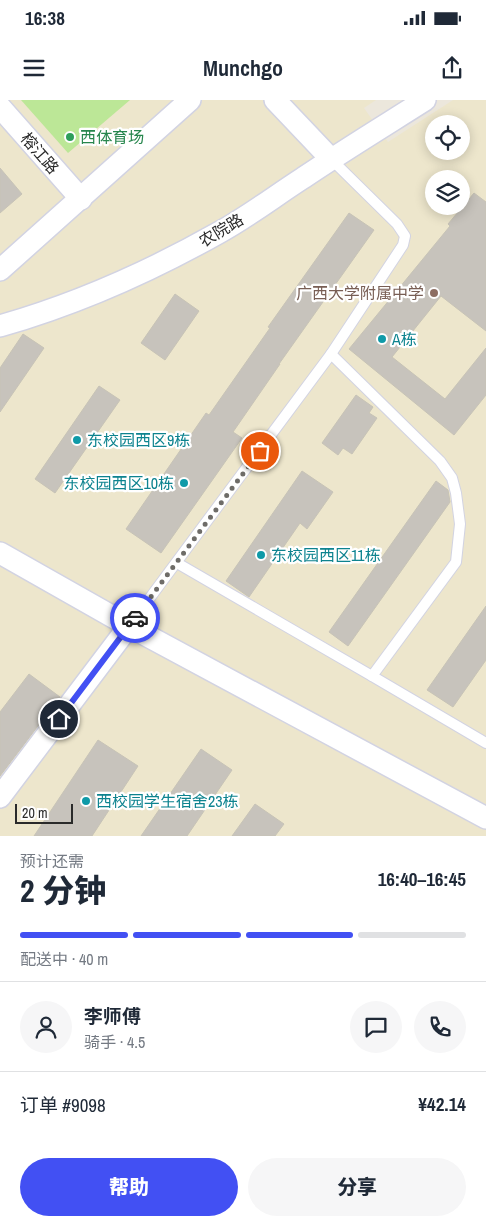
<!DOCTYPE html>
<html lang="zh">
<meta charset="utf-8">
<style>
:root{--surface:#fff;--page:#f6f6f7;--text:#1f2937;--muted:#747a83;--line:#e0e1e3;--accent:#4250f3}
body{margin:0;font-family:"Archivo Narrow","Noto Sans SC",sans-serif;background:var(--page);color:var(--text);height:100vh;display:flex;flex-direction:column;font-size:19px;white-space:nowrap}
*{box-sizing:border-box;margin:0}
p{font-size:16px;color:var(--muted)}
.icon{flex:none;width:28px;height:28px;fill:none;stroke:currentColor;stroke-width:2;stroke-linecap:round;stroke-linejoin:round}
.map{position:relative;height:736px;overflow:hidden}
.details{display:flex;flex-direction:column;background:var(--surface);flex:1}
.details>*{flex:none}
.controls{position:absolute;left:425px;top:15px;display:grid;gap:10px}
.controls a{display:grid;place-items:center;width:45px;height:45px;border-radius:50%;background:var(--surface);box-shadow:0 2px 12px #0003;font-size:25px}
.scale{position:absolute;left:15px;bottom:12px;width:58px;box-sizing:border-box;padding-left:5px;border:2px solid #2a2a2a;border-top:0;font-size:14px;line-height:18px;white-space:nowrap;color:#2a2a2a;-webkit-text-stroke:4px #fff;paint-order:stroke}
.pin{position:absolute;display:grid;place-items:center;width:42px;height:42px;color:#fff;margin:-21px;border:2px solid #fff;border-radius:50%;box-shadow:0 1px 5px #0007}
.courier{position:absolute;display:grid;place-items:center;width:50px;height:50px;margin:-25px;border:4px solid #4250f3;border-radius:50%;background:#fff;color:#222;box-shadow:0 1px 6px #0007}
.headline em{font-style:normal;font-weight:800}
.headline div{display:flex;flex-direction:column-reverse}
.headline{display:flex;align-items:center;justify-content:space-between;height:85px;padding:0 20px}
h1{font-size:32px;font-weight:800;line-height:38px}
.bar{display:grid;grid-template-columns:repeat(4,1fr);gap:8px 5px;align-content:center;height:60px;padding:0 20px}
.bar i{height:6px;border-radius:4px;background:var(--line)}
.bar .selected{background:var(--accent)}
.bar p{grid-column:span 4}
.line{display:flex;align-items:center;gap:12px;padding:0 20px;border-top:1px solid var(--line)}
.line div{flex:1}
.round{display:grid;place-items:center;flex:none;width:52px;height:52px;border-radius:26px;background:var(--page)}
.primary-button{display:flex;gap:10px;margin-top:auto;padding:10px 20px}
.primary-button a{flex:1;height:58px;border-radius:30px;background:var(--accent);color:#fff;font-size:20px;font-weight:800;line-height:58px;text-align:center}
.primary-button a+a{background:var(--page);color:var(--text)}
.status{display:flex;justify-content:space-between;align-items:center;height:35px;padding:0 25px;background:var(--surface);direction:ltr}
.status svg{height:14px;fill:currentColor}
header{display:flex;justify-content:space-between;align-items:center;height:65px;padding:0 20px;background:var(--surface);font-size:22px;font-weight:800}
.map>svg:first-child{display:block}
.education{fill:#ede6cc;fill-rule:evenodd}
.pitch{fill:#bce797}
.building{fill:#c7c3bc;stroke:#c7c3b6}
.lines{fill:none;stroke-linecap:round;stroke-linejoin:round}
.service-casing{stroke:#d2d3e2;stroke-width:12}
.minor-casing{stroke:#d2d3e2;stroke-width:24}
.service{stroke:#fff;stroke-width:10}
.minor{stroke:#fff;stroke-width:21}
.done{stroke:#6e6c68;stroke-width:5;stroke-dasharray:0 9}
.route{stroke:#4250f3;stroke-width:6}
.leisure-dot{fill:#2e9e5b;stroke:#fff;stroke-width:2}
.education-dot{fill:#8d6e63;stroke:#fff;stroke-width:2}
.culture-dot{fill:#0f9aa8;stroke:#fff;stroke-width:2}
.labels{text-anchor:middle;stroke-width:4.5;stroke-linejoin:round;paint-order:stroke}
.leisure-label{font-size:16px;fill:#27864d;stroke:#fff;text-anchor:start}
.street-label{font-size:16px;fill:#2a2a2a;stroke:#fff}
.education-label{font-size:16px;fill:#785e54;stroke:#fff;text-anchor:end}
.culture-label{font-size:16px;fill:#0d838f;stroke:#fff;text-anchor:start}
</style>
<div class="status"><b>16:38</b><svg viewBox="0 0 49 12"><path d="M0 12V9h3v3zM5 12V6h3v6zM10 12V3h3v9zM15 12V0h3v12zM26 1h20v11H26zM47 4h2v5h-2z"/></svg></div>
<header><svg class="icon" aria-label="menu" viewBox="0 0 24 24"><path d="M4 6h16M4 12h16M4 18h16"/></svg>Munchgo<svg class="icon" aria-label="share" viewBox="0 0 24 24"><path d="M12 15V3M7 8l5-5 5 5M5 13v7h14v-7"/></svg></header>
<div class="map">
<svg width="486" height="736" viewBox="0 0 486 736">
<rect width="100%" height="100%" fill="#ece7dc"/>
<path class="education" d="M 0,0 L 376,0 L 364,8 L 388,42 L 453,0 L 486,0 L 486,736 L 0,736 ZM 434,24 L 461,24 L 461,51 L 434,51 ZM 434,79 L 461,79 L 461,106 L 434,106 Z"/>
<polygon class="pitch" points="21,0 130,0 68,53"/>
<g class="building">
<polygon points="0,68 22,94 0,113"/>
<polygon points="474,93 486,102 486,231 441,196 392,257 445,299 486,248 486,295 454,335 349,249 450,126 448,124"/>
<polygon points="349,113 374,130 279,264 280,264 233,332 242,338 161,453 126,429 206,313 209,315 270,228 268,227"/>
<polygon points="175,194 199,211 165,260 141,243"/>
<polygon points="23,234 44,248 0,312 0,268"/>
<polygon points="99,286 120,300 55,393 35,379"/>
<polygon points="356,295 373,307 369,313 377,318 352,354 343,348 338,355 322,343"/>
<polygon points="302,371 333,392 307,429 300,423 249,497 226,481"/>
<polygon points="436,381 448,390 450,402 348,546 329,532"/>
<polygon points="486,506 486,560 453,607 427,590"/>
<polygon points="29,574 60,597 0,676 0,612"/>
<polygon points="98,640 138,666 92,736 34,736"/>
<polygon points="201,649 232,670 187,736 141,736"/>
<polygon points="255,704 284,724 275,736 232,736"/>
</g>
<g class="lines">
<g class="service-casing">
<g id="service">
<polyline points="331,254 440,361 452,378 456,393 460,424 456,462 372,576"/>
<polyline points="177,463 372,576 486,643"/>
<polyline points="129,526 331,254 403,145 405,136 397,124 331,59"/>
</g>
</g>
<g class="minor-casing">
<g id="minor">
<polyline points="275,0 331,59"/>
<polyline points="0,7 81,99"/>
<polyline points="0,170 190,0"/>
<path d="M 0,226 C 77,204 151,171 220,132 C 249,116 275,96 303,78 C 343,51 384,26 425,0"/>
<polyline points="0,453 129,526 486,718"/>
<polyline points="0,697 129,526"/>
</g>
</g>
<use href="#service" class="service"/>
<use href="#minor" class="minor"/>
</g>
<g class="lines">
<polyline class="done" points="135,518 260,351"/>
<polyline class="route" points="59,619 135,518"/>
</g>
<circle class="leisure-dot" cx="70" cy="37" r="5"/>
<circle class="education-dot" cx="434" cy="193" r="5"/>
<g class="culture-dot">
<circle cx="382" cy="239" r="5"/>
<circle cx="77" cy="340" r="5"/>
<circle cx="184" cy="383" r="5"/>
<circle cx="261" cy="455" r="5"/>
<circle cx="86" cy="701" r="5"/>
</g>
<g class="labels">
<g class="leisure-label">
<text x="80" y="43">西体育场</text>
</g>
<g class="street-label">
<text transform="translate(40 53) rotate(49)" y="6">榕江路</text>
<text transform="translate(221 130) rotate(-31)" y="6">农院路</text>
</g>
<g class="education-label">
<text x="424" y="199">广西大学附属中学</text>
</g>
<g class="culture-label">
<text x="392" y="245">A栋</text>
<text x="87" y="346">东校园西区9栋</text>
<text x="174" y="389" text-anchor="end">东校园西区10栋</text>
<text x="271" y="461">东校园西区11栋</text>
<text x="96" y="707">西校园学生宿舍23栋</text>
</g>
</g>
</svg>
<div class="controls">
<a><svg class="icon" aria-label="locate" viewBox="0 0 24 24"><circle cx="12" cy="12" r="6"/><path d="M12 2v4M12 18v4M2 12h4M18 12h4"/></svg></a>
<a><svg class="icon" aria-label="layers" viewBox="0 0 24 24"><path d="M12 4l9 5-9 5-9-5zM3 14l9 5 9-5"/></svg></a>
</div>
<div class="scale">20 m</div>
<div class="pin" style="left:260px;top:351px;background:#ea580c"><svg class="icon" aria-label="bag" viewBox="0 0 24 24"><path d="M5 8h14l-1 12H6zM9 8a3 3 0 0 1 6 0"/></svg></div>
<div class="pin" style="left:59px;top:619px;background:#1f2937"><svg class="icon" aria-label="home" viewBox="0 0 24 24"><path d="M3 11l9-7 9 7M6 9v11h12V9"/></svg></div>
<div class="courier" style="left:135px;top:518px"><svg class="icon" aria-label="car" viewBox="0 0 24 24"><path d="M5 17H2v-5l4-1 3-4h7l3 4 3 1v5h-3M9 17h6M6 11h13"/><circle cx="7" cy="17" r="2"/><circle cx="17" cy="17" r="2"/></svg></div>
</div>
<section class="details">
<div class="headline"><div><h1>2 分钟</h1><p>预计还需</p></div><em>16:40–16:45</em></div>
<div class="bar"><i class="selected"></i><i class="selected"></i><i class="selected"></i><i></i><p>配送中 · 40 m</p></div>
<div class="line" style="height:90px"><a class="round"><svg class="icon" aria-label="person" viewBox="0 0 24 24"><circle cx="12" cy="8" r="4"/><path d="M4 21q1-7 8-7t8 7"/></svg></a><div><b>李师傅</b><p>骑手 · 4.5</p></div><a class="round"><svg class="icon" aria-label="chat" viewBox="0 0 24 24"><path d="M4 5h16v11H9l-5 4z"/></svg></a><a class="round"><svg class="icon" aria-label="phone" viewBox="0 0 24 24"><path d="M5 4h4l2 5-3 2q2 4 5 5l2-3 5 2v4C11 20 4 13 5 4z"/></svg></a></div>
<div class="line" style="height:65px"><div>订单 #9098</div><b>¥42.14</b></div>
<div class="primary-button"><a>帮助</a><a>分享</a></div>
</section>
